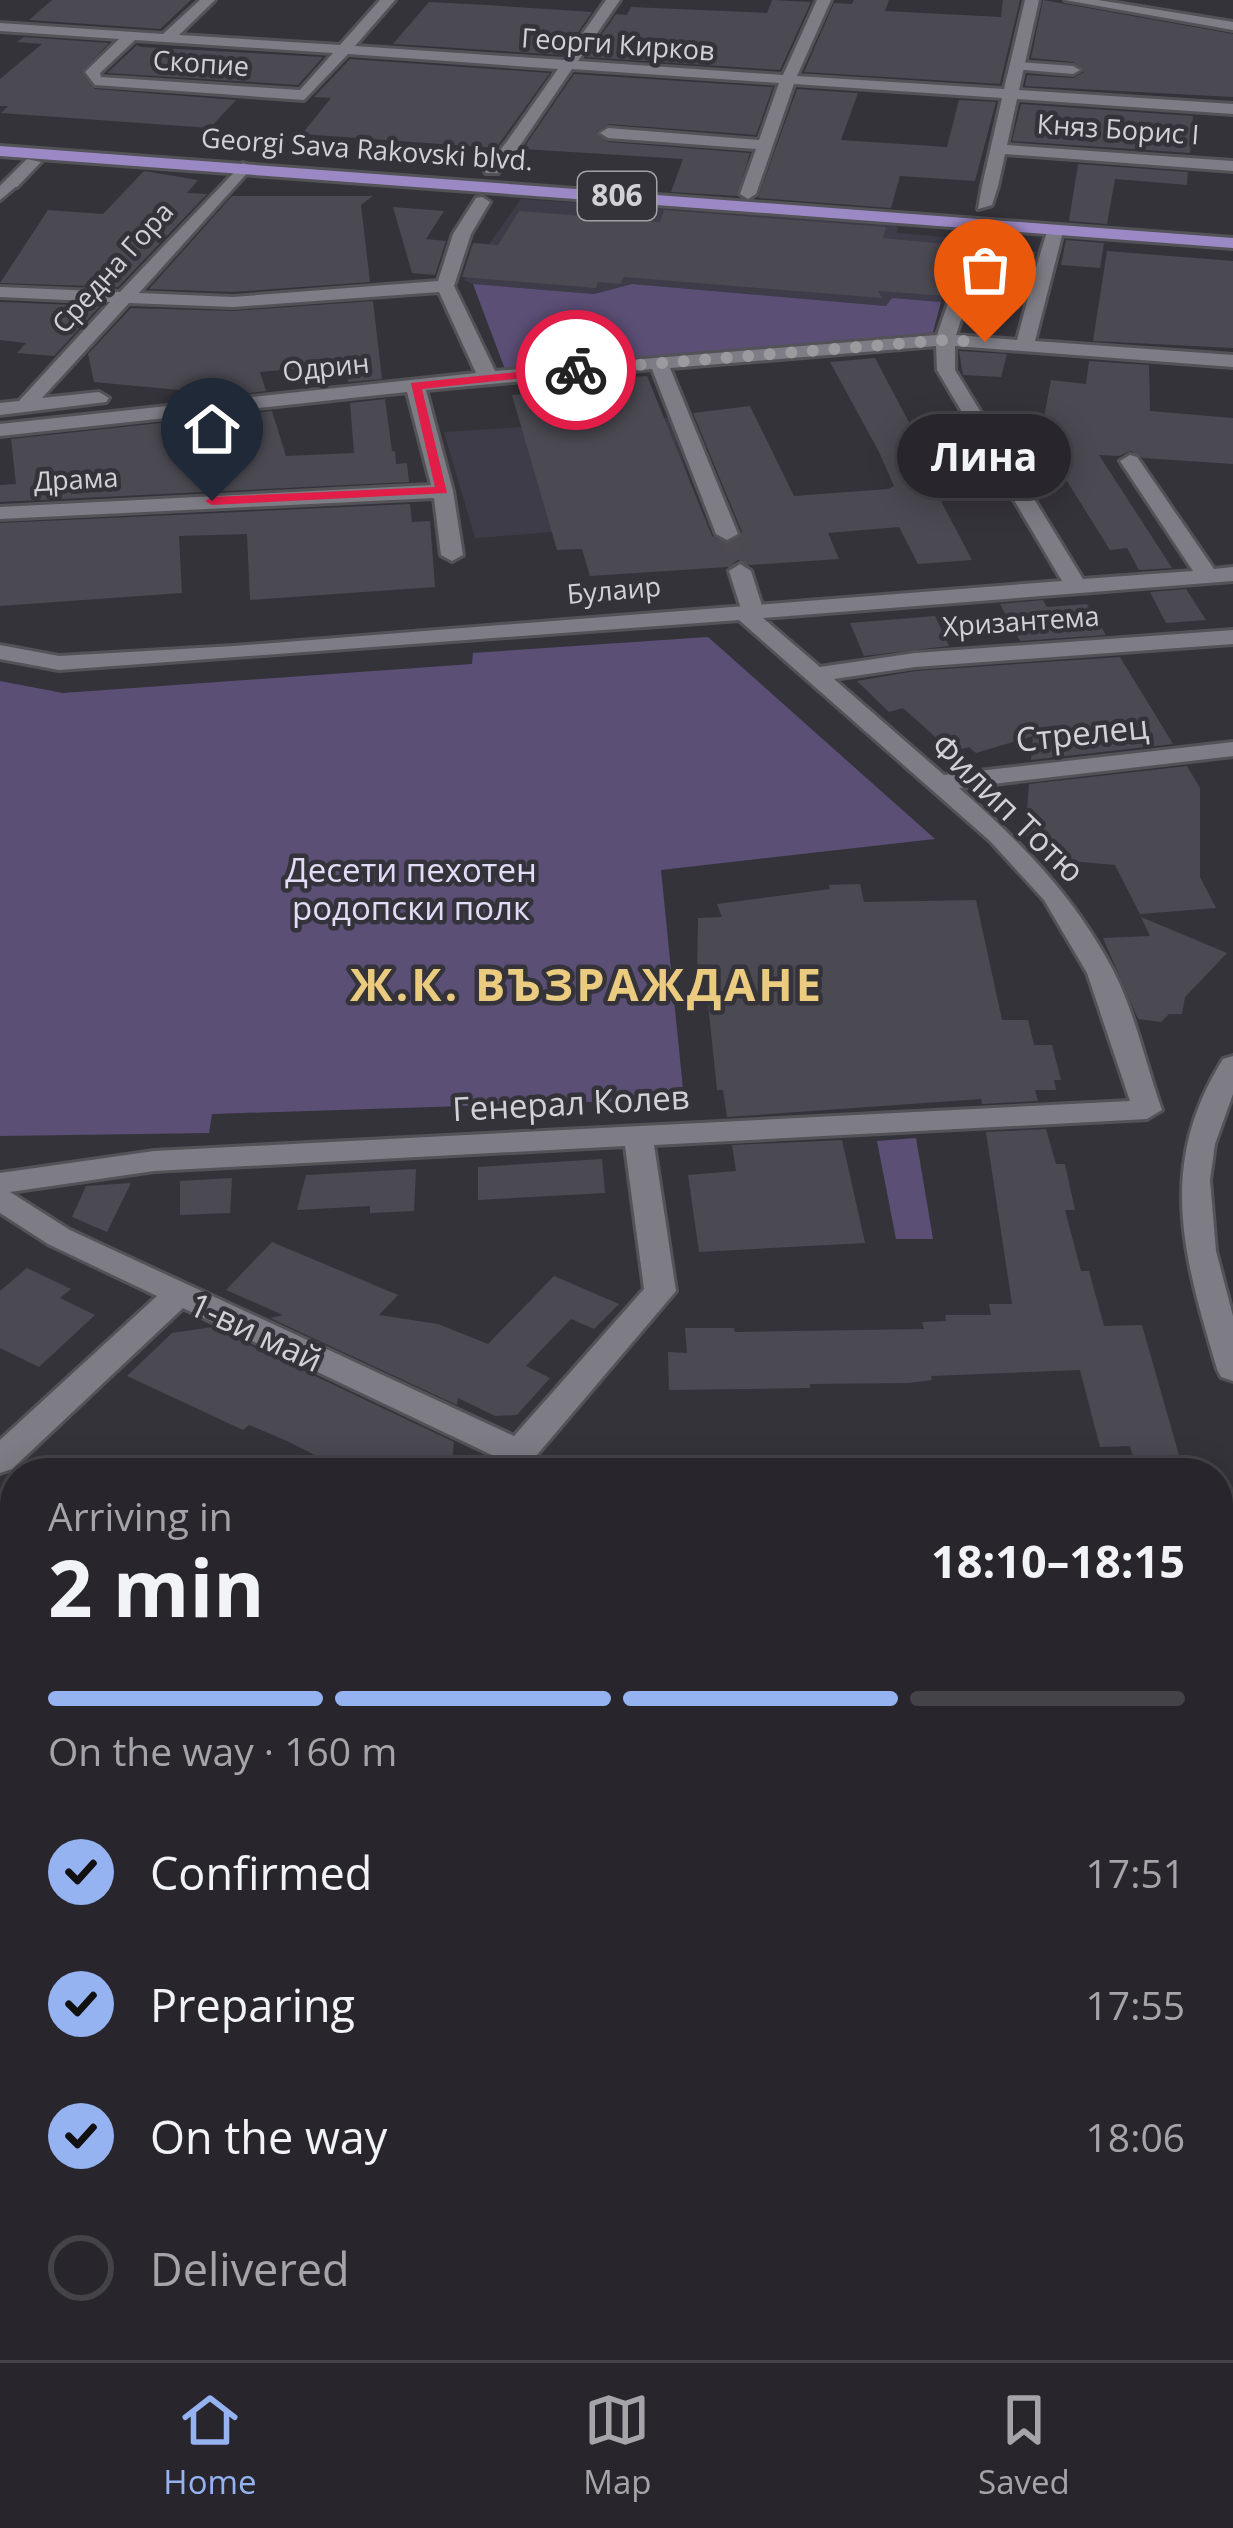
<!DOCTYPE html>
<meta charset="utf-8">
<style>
:root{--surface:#28262c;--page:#302e34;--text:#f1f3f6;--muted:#a5a5a9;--line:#444348;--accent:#95b2f1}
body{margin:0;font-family:"Open Sans",sans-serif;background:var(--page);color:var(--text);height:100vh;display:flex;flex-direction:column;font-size:45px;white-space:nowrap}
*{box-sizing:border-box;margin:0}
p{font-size:39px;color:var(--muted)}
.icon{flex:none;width:66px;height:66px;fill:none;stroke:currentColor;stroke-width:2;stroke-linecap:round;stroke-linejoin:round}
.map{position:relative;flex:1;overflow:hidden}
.panel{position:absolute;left:0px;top:1458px;width:1233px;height:903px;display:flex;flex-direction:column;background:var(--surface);border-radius:48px 48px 0 0;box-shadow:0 6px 30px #0003,0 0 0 3px var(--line)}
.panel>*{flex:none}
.pin{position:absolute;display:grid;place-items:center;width:102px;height:102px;color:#fff;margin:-123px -51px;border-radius:50% 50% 50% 0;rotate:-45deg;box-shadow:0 0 12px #0007}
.pin .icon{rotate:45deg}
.courier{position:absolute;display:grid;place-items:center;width:120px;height:120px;margin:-60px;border:9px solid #e11d48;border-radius:50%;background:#fff;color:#222;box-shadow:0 3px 15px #0007}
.bubble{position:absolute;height:84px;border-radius:42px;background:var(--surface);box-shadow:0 6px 30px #0003,0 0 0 3px var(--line);font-size:39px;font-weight:700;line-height:84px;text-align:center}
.head em{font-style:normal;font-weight:700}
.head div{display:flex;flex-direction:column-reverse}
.head{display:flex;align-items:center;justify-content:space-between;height:204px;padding:0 48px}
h1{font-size:78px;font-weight:700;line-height:90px}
.bar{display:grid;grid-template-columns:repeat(4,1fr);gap:18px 12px;align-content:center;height:144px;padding:0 48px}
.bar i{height:15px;border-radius:9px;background:var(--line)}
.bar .on{background:var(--accent)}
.bar p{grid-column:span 4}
ol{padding:0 48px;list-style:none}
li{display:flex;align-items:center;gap:36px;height:132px}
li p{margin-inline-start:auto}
li .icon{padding:12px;border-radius:50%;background:var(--accent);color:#111;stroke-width:4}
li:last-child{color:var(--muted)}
li i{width:66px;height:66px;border:6px solid var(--line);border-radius:50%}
.tabs{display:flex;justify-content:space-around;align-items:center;height:168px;border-top:3px solid var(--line);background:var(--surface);font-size:33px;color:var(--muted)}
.tabs a{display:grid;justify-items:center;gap:6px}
.tabs .on{color:var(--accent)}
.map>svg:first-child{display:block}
.built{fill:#3f3c49}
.green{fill:#5b4f76}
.building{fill:#4b4951}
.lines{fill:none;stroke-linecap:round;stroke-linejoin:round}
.pedestrian-tunnel{stroke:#4d4b51;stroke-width:20;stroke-dasharray:20 10;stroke-linecap:butt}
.pedestrian-casing{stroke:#535257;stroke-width:6}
.minor-casing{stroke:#535257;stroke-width:6}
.secondary-casing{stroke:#535257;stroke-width:6}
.primary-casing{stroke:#535257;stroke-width:6}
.pedestrian{fill:#7e7c84;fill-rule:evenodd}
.minor{fill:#7e7c84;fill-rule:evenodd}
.secondary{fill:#7e7c84;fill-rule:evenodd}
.primary{fill:#9b89c5;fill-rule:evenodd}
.route{fill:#e11d48}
.done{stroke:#9b9a9f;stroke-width:12;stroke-dasharray:0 21.6}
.labels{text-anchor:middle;stroke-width:9;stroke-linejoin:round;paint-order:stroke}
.far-street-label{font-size:27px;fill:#d2d1d6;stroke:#35333a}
.shield{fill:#35333a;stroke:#a3a2a7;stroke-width:3}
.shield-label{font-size:30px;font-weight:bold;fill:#d2d1d6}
.street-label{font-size:33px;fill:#d2d1d6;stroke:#35333a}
.park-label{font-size:33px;fill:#e3dcf9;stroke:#35333a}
.district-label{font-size:45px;font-weight:bold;letter-spacing:3px;fill:#eacb80;stroke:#35333a}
</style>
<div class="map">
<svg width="1233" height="2360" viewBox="0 0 1233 2360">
<rect width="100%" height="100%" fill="#35333a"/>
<g class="built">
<polygon points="521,199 898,225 897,233 958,238 941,302 892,298 887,306 632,284 594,294 473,284 464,280"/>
<polygon points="669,418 703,520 475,538 444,432"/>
</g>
<g class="green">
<polygon points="473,284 594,294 632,284 886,306 892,298 941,302 932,336 506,372"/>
<polygon points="708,637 935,839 661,870 684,1099 212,1114 209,1133 0,1136 0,681 63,693 472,664 473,653"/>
<polygon points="916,1138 933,1239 896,1239 877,1141"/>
</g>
<g class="building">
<polygon points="52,0 191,0 160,29 29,20"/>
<polygon points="772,0 811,2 780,70 586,57 616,14 627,15 631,7 767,13"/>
<polygon points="854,0 889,0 885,11 1001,17 1003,0 1020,0 1000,84 804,72 834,3 852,4"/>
<polygon points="1043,0 1233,34 1233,97 1025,86 1027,75 1073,78 1084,72 1073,62 1031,58"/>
<polygon points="429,2 487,5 592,12 562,55 393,44"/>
<polygon points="10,36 109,43 81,72 95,89 236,100 210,128 1,113 8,106 0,106 0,79 42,44 17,42 24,37"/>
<polygon points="137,45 141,47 323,57 298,85 107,73"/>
<polygon points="350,59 550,73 496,148 302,134 331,98 314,97"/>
<polygon points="574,74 773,87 756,135 608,124 596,132 608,142 750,153 737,196 671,192 683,159 523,149"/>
<polygon points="797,89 858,93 841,140 947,147 959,100 996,102 975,181 900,176 891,208 758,198"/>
<polygon points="1021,104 1193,116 1190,153 1012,141"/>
<polygon points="1078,164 1188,172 1187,185 1115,179 1107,224 1069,221"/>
<polygon points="144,171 198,180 187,193 207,194 118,287 0,283 48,210 103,214"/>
<polygon points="232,196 373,196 361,205 370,282 233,292 149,289"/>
<polygon points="393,207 444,211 426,239 446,241 435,275 412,273"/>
<polygon points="664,210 886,227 883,238 966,246 946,296 878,291 882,298 624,277 620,284 598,282 596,288 462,277 473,243 498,245 519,211 660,222"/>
<polygon points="1066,240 1104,243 1100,268 1061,265"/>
<polygon points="990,248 1036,252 1019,309 977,306 979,299 973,298"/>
<polygon points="1107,251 1233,261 1233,348 1093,341"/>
<polygon points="373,301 382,379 348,382 346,364 260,372 266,391 232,395 94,382 88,354 131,308 233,311"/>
<polygon points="0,302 100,306 54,356 17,353 26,343 0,340"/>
<polygon points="959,351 1007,354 1001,377 963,375"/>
<polygon points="875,358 923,449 919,450 937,484 932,484 972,560 918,564 899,527 828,533 839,559 750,565 738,560 727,567 590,576 582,549 557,550 512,395 589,389 584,380 647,376 712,536 729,544 742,532 693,413 750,406 794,496 888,489 894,486 879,452 830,362"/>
<polygon points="1089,361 1149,365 1150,411 1233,418 1233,464 1143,458 1131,451 1119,456 1099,455 1172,568 1139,570 1127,548 1110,550 1040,438 1051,380 1086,384"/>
<polygon points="385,399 392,451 395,451 396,464 407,463 409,482 0,502 0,485 16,484 11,439 272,411 286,456 354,453 350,403"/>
<polygon points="410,504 412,522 430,521 435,587 250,600 247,534 179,536 182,593 0,606 0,523"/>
<polygon points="1186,589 1206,620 1166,623 1150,592"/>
<polygon points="1043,600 1047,607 1087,604 1106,635 1020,641 1000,604"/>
<polygon points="935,616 949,646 864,656 850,623"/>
<polygon points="1120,657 1173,744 1031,760 1033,736 976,753 969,747 952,752 903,708 889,712 857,681 915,671"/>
<polygon points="1187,766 1200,788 1200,877 1216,908 1140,914 1115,865 1047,859 1051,838 1025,836 1029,784"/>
<polygon points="860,884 864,902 976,900 1002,1020 1028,1020 1034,1045 1052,1045 1061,1080 1054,1080 1056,1090 1035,1090 1038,1101 982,1104 981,1099 727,1117 723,1090 717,1090 707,994 704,978 697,978 698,918 722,917 717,904 830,889 829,885"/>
<polygon points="1141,917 1227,953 1185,997 1182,1014 1169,1014 1161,1022 1138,1019 1103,938 1150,936"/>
<polygon points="1046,1129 1056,1164 1065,1164 1075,1210 1065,1210 1081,1271 1089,1271 1104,1326 1142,1325 1184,1473 1137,1473 1130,1446 1100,1447 1080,1370 931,1376 932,1380 908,1383 810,1384 810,1388 669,1390 668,1352 687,1353 685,1328 734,1328 735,1332 924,1329 922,1322 946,1321 945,1315 991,1315 989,1304 1012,1304 986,1132"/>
<polygon points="842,1140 865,1243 699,1252 688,1175 736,1171 732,1145"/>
<polygon points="602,1159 605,1193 478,1200 478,1167"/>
<polygon points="416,1169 414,1211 370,1213 370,1206 297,1210 306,1175"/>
<polygon points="232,1178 230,1213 180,1215 180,1181"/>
<polygon points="131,1183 107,1232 72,1217 86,1186"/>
<polygon points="272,1242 398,1295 379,1315 438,1324 488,1344 554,1276 619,1304 594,1329 571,1319 526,1366 550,1378 517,1415 495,1416 458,1398 457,1405 270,1318 283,1315 226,1290"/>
<polygon points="27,1268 71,1289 60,1298 95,1315 39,1367 0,1348 0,1291"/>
<polygon points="212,1327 454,1442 451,1473 350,1473 287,1441 249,1425 243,1430 127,1376 172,1333"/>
</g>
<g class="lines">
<polyline class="pedestrian-tunnel" points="727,534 740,571"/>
<g class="pedestrian-casing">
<g id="pedestrian">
<polygon points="1018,62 1073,66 1080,70 1073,74 1013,69"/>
<polygon points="505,144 519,147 498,173 486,173 484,170"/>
<polygon points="27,159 41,162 17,187 5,187 5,181"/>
<polygon points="990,181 998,186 992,205 978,209 982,186"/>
<polygon points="983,222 991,227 984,251 969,255 975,227"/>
<polygon points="1048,228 1063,232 1053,271 1044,276 1035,271"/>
<polygon points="740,564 751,571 763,609 760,614 744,614 741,609 729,571"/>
</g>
</g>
<g class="minor-casing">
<g id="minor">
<path d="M 200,0 L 215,0 L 179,35 L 340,45 L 380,0 L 395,0 L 355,46 L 564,60 L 606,0 L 620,0 L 578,61 L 783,75 L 817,0 L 831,0 L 797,76 L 1004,89 L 1025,0 L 1039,0 L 1019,90 L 1233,104 L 1233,114 L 1017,99 L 1007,145 L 1233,161 L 1233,171 L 1005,154 L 998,186 L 990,191 L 982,186 L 1002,98 L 794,84 L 756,194 L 748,199 L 740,194 L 756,149 L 608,138 L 600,133 L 608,128 L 759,140 L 779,83 L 572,69 L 517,150 L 511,152 L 503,147 L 558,69 L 348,54 L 304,100 L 95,85 L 85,72 L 119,39 L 0,31 L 0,23 L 163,34 ZM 135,40 L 333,53 L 300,90 L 101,77 L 100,73 Z"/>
<polygon points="1065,0 1098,0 1233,22 1233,30"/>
<path d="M 243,163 L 249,165 L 249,171 L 139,293 L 233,297 L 438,281 L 453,234 L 476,198 L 482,197 L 490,202 L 471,234 L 454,286 L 495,371 L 937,335 L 966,251 L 975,246 L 984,251 L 956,335 L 1017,340 L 1035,271 L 1044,266 L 1053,271 L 1035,341 L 1233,355 L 1233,367 L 955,346 L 955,370 L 1083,579 L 1193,571 L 1120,461 L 1130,455 L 1137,457 L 1214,569 L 1233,567 L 1233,581 L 763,618 L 820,667 L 915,653 L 1233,630 L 1233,644 L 915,667 L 834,679 L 944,775 L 1233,742 L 1233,756 L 959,788 C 1021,842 1075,897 1113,970 C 1135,1013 1146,1065 1162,1110 L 1147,1119 L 654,1145 L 676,1291 L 536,1456 L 535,1473 L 474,1473 L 492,1455 L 183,1308 L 12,1469 L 0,1473 L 0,1440 L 157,1296 L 48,1244 L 0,1213 L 0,1173 L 154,1151 L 1130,1101 L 1087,973 L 1044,900 L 990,841 L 739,620 L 59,670 L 0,659 L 0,645 L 59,656 L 234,646 L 1062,581 L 937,370 L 936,346 L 670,368 L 738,534 L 727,540 L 716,534 L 652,369 L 426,390 L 453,491 L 463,555 L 452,561 L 441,555 L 434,498 L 0,519 L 0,507 L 431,485 L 407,392 L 0,436 L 0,424 L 476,373 L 439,292 L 233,307 L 129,303 L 42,398 L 99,392 L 109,398 L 106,402 L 0,415 L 0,403 L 19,401 L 110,302 L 0,297 L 0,287 L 120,292 ZM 625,1146 L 644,1289 L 514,1436 L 70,1230 L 10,1192 L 154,1171 Z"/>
<polygon points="5,181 19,184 0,200 0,186"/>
<polygon points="15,1796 15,1835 0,1841 0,1802"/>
</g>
</g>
<g class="secondary-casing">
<path id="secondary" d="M 1233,1056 L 1233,1094 L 1215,1144 L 1210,1180 L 1216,1251 L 1233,1316 L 1233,1381 L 1221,1377 L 1217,1369 C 1184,1257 1156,1166 1223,1059 Z"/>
</g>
<g class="primary-casing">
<polygon id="primary" points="0,146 1233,238 1233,248 0,156"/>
</g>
<use href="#pedestrian" class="pedestrian"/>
<use href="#minor" class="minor"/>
<use href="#secondary" class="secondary"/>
<use href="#primary" class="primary"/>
</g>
<polygon class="route" points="576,366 580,372 422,389 447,493 212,505 205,501 212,497 435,487 411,383"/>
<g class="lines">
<polyline class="done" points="576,370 945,340 985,342"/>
</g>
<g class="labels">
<g class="far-street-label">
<text transform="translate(618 45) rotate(4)" y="9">Георги Кирков</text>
<text transform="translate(201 64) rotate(4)" y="9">Скопие</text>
<text transform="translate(1118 130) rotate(4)" y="9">Княз Борис I</text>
<text transform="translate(367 150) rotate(4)" y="9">Georgi Sava Rakovski blvd.</text>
<text transform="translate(113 268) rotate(-48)" y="9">Средна Гора</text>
<text transform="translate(326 368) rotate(-6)" y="9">Одрин</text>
<text transform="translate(76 480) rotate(-3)" y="9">Драма</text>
<text transform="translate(614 591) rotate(-5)" y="9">Булаир</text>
<text transform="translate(1021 622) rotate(-4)" y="9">Хризантема</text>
</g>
<rect class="shield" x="578" y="172" width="78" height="48" rx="9"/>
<g class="shield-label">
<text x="617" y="206">806</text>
</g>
<g class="street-label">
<text transform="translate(1082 733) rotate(-6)" y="12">Стрелец</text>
<text transform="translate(1008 808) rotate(44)" y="12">Филип Тотю</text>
<text transform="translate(571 1103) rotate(-3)" y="12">Генерал Колев</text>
<text transform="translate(256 1332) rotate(25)" y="12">1-ви май</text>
</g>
<g class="park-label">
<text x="411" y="882">Десети пехотен<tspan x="411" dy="38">родопски полк</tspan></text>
</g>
<g class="district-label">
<text x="587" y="1001">Ж.К. ВЪЗРАЖДАНЕ</text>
</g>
</g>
</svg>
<div class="pin" style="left:985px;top:342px;background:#ea580c"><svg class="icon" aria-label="bag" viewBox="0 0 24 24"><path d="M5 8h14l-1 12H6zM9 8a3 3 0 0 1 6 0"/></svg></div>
<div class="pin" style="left:212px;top:501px;background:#1f2937"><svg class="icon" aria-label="home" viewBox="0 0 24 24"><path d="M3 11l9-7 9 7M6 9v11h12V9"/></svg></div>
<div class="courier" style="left:576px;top:370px"><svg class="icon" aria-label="bike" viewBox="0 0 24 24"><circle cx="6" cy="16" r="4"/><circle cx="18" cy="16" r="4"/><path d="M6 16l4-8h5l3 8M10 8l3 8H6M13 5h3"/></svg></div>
<div class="bubble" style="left:897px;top:414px;width:174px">Лина</div>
<section class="panel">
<div class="head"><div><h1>2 min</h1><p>Arriving in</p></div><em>18:10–18:15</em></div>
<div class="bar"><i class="on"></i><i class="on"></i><i class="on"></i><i></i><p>On the way · 160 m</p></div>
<ol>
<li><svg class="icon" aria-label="check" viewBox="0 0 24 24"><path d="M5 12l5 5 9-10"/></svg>Confirmed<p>17:51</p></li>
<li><svg class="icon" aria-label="check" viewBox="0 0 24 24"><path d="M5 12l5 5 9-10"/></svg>Preparing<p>17:55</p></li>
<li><svg class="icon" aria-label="check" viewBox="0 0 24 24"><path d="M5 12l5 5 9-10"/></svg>On the way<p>18:06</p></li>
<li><i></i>Delivered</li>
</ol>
</section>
</div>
<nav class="tabs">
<a class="on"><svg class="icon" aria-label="home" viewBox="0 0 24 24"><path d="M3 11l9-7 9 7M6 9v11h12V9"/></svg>Home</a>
<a><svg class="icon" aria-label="map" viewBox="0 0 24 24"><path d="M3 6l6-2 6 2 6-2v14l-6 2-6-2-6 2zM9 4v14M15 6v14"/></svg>Map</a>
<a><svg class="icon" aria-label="saved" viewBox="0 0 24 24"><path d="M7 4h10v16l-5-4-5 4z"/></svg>Saved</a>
</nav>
